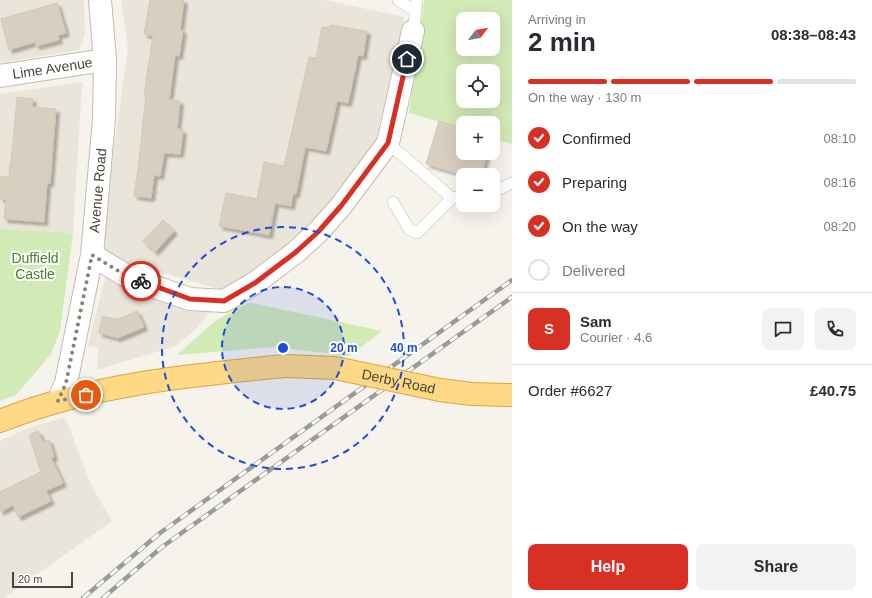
<!DOCTYPE html>
<meta charset="utf-8">
<style>
:root{--surface:#fff;--page:#f2f2f3;--text:#2b2b33;--muted:#7c7c81;--line:#e1e1e2;--accent:#d93025}
body{margin:0;font-family:Arial,sans-serif;background:var(--page);color:var(--text);height:100vh;display:flex;flex-direction:column;font-size:15px;white-space:nowrap}
*{box-sizing:border-box;margin:0}
p{font-size:13px;color:var(--muted)}
.icon{flex:none;width:22px;height:22px;fill:none;stroke:currentColor;stroke-width:2;stroke-linecap:round;stroke-linejoin:round}
.map{position:relative;flex:1;overflow:hidden}
.details{display:flex;flex-direction:column;background:var(--surface);width:360px}
.details>*{flex:none}
.needle{width:26px;rotate:59deg}
.buttons{position:absolute;left:456px;top:12px;display:grid;gap:8px}
.buttons a{display:grid;place-items:center;width:44px;height:44px;border-radius:8px;background:var(--surface);box-shadow:0 4px 16px #0002;font-size:20px}
.scale{position:absolute;left:12px;bottom:10px;width:61px;box-sizing:border-box;padding-left:4px;border:2px solid #4b4439;border-top:0;font-size:11px;line-height:14px;white-space:nowrap;color:#4b4439;-webkit-text-stroke:3px #fff;paint-order:stroke}
.pin{position:absolute;display:grid;place-items:center;width:34px;height:34px;color:#fff;margin:-17px;border:2px solid #fff;border-radius:50%;box-shadow:0 1px 4px #0007}
.courier{position:absolute;display:grid;place-items:center;width:40px;height:40px;margin:-20px;border:3px solid #d93025;border-radius:50%;background:#fff;color:#222;box-shadow:0 1px 5px #0007}
.summary em{font-style:normal;font-weight:700}
.summary div{display:flex;flex-direction:column-reverse}
.summary{display:flex;align-items:center;justify-content:space-between;height:68px;padding:0 16px}
h1{font-size:26px;font-weight:700;line-height:30px}
.bar{display:grid;grid-template-columns:repeat(4,1fr);gap:6px 4px;align-content:center;height:48px;padding:0 16px}
.bar i{height:5px;border-radius:3px;background:var(--line)}
.bar .selected{background:var(--accent)}
.bar p{grid-column:span 4}
.line{display:flex;align-items:center;gap:10px;padding:0 16px;border-top:1px solid var(--line)}
.line div{flex:1}
.round{display:grid;place-items:center;flex:none;width:42px;height:42px;border-radius:8px;background:var(--page)}
ol{padding:0 16px;list-style:none}
li{display:flex;align-items:center;gap:12px;height:44px}
li p{margin-inline-start:auto}
li .icon{padding:4px;border-radius:50%;background:var(--accent);color:#fff;stroke-width:4}
li:last-child{color:var(--muted)}
li i{width:22px;height:22px;border:2px solid var(--line);border-radius:50%}
.cta{display:flex;gap:8px;margin-top:auto;padding:8px 16px}
.cta a{flex:1;height:46px;border-radius:8px;background:var(--accent);color:#fff;font-size:16px;font-weight:700;line-height:46px;text-align:center}
.cta a+a{background:var(--page);color:var(--text)}
main{display:flex;flex:1;min-height:0}
.map>svg:first-child{display:block}
.residential{fill:#eae5da}
.green{fill:#d2eab5;fill-rule:evenodd}
.building{fill:#d8cfc1;stroke:#d3c7b4;filter:url(#shadow)}
.lines{fill:none;stroke-linecap:round;stroke-linejoin:round}
.service-casing{stroke:#c2bbae;stroke-width:12}
.minor-casing{stroke:#c2bbae;stroke-width:24}
.trunk-casing{stroke:#e0a43c;stroke-width:24}
.service{stroke:#fff;stroke-width:11}
.minor{stroke:#fff;stroke-width:22}
.trunk{stroke:#ffd985;stroke-width:22}
.rail-casing{stroke:#9a9a9a;stroke-width:4.5}
.rail{stroke:#fff;stroke-width:3;stroke-dasharray:9;stroke-linecap:butt}
.trunk-bridge-casing{stroke:#e0a43c;stroke-width:24;stroke-linecap:butt}
.trunk-bridge{stroke:#ffd985;stroke-width:22}
.done{stroke:#878178;stroke-width:4;stroke-dasharray:0 7.2}
.route{stroke:#d93025;stroke-width:5}
.ring{fill:none;stroke:#1d4ed8;stroke-width:2;stroke-dasharray:7 5}
.labels{text-anchor:middle;stroke-width:4;stroke-linejoin:round;paint-order:stroke}
.street-label{font-size:14px;fill:#4b4439;stroke:#fff}
.park-label{font-size:14px;fill:#4a7f2a;stroke:#fff}
.centre{fill:#1d4ed8;stroke:#fff;stroke-width:2}
.ring-label{font-size:12px;text-anchor:middle;font-weight:bold;fill:#1d4ed8;stroke:#fff;stroke-width:4;stroke-linejoin:round;paint-order:stroke}
</style>
<main>
<div class="map">
<svg width="512" height="598" viewBox="0 0 512 598">
<defs>
<filter id="shadow"><feDropShadow dx="3.5" dy="3.5" stdDeviation="1" flood-color="#0004"/></filter>
</defs>
<rect width="100%" height="100%" fill="#f6f3ec"/>
<g class="residential">
<polygon points="0,0 84,0 85,34 79,50 0,63"/>
<polygon points="121,0 325,0 404,17 376,141 333,199 309,226 280,251 222,290 123,261 100,250 128,47"/>
<polygon points="82,82 73,234 61,232 0,229 0,94"/>
<polygon points="105,278 180,304 210,312 196,329 176,346 97,370 98,347 88,346"/>
<polygon points="65,417 92,487 112,521 4,598 0,598 0,441 23,430"/>
</g>
<g class="green">
<path d="M 424,0 L 512,0 L 512,144 L 493,138 L 493,123 L 463,123 L 463,129 L 409,113 ZM 463,19 L 493,19 L 493,49 L 463,49 ZM 463,71 L 493,71 L 493,101 L 463,101 Z"/>
<polygon points="0,229 61,232 73,234 60,331 51,354 16,395 0,401"/>
<polygon points="248,303 252,303 382,331 350,356 274,347 177,355 215,321"/>
</g>
<g class="building">
<polygon points="150,0 184,0 180,30 183,30 179,56 175,55 169,100 180,101 177,129 183,130 180,154 164,153 160,176 154,175 151,198 134,196 139,161 146,94 144,94 153,36 144,34"/>
<polygon points="57,3 66,33 58,35 59,40 36,46 35,42 9,50 1,19"/>
<polygon points="330,25 367,31 363,56 358,55 348,103 337,101 326,151 305,147 296,194 293,194 291,206 275,203 269,235 219,226 226,193 257,199 264,162 284,166 309,57 316,58 322,27 330,28"/>
<polygon points="17,97 33,99 32,107 56,109 50,183 47,183 44,222 4,219 6,199 0,199 0,176 9,177 10,163 11,163"/>
<polygon points="439,121 463,129 463,153 487,153 481,175 464,175 426,164"/>
<polygon points="163,220 174,231 155,252 143,241"/>
<polygon points="137,311 144,327 118,338 99,333 102,316 118,319"/>
<polygon points="38,431 43,442 49,440 54,457 51,458 63,483 46,491 51,501 18,517 13,505 0,512 0,492 41,472 29,435"/>
</g>
<g class="lines">
<g class="service-casing">
<g id="service">
<polyline points="398,0 416,11"/>
<polyline points="413,31 417,0"/>
<polyline points="388,143 452,198"/>
<polyline points="493,192 512,183"/>
<polyline points="393,202 409,229 417,233 452,198 463,196"/>
</g>
</g>
<g class="minor-casing">
<g id="minor">
<path id="s1" d="M 0,76 L 105,60"/>
<polyline points="92,255 125,275 158,288 190,299 224,301 255,283 296,252 318,232 341,206 388,143 413,31"/>
<path id="s2" d="M 58,401 L 66,383 L 92,255 L 104,119 L 105,60 L 100,0"/>
</g>
</g>
<g class="trunk-casing">
<g id="trunk">
<polyline points="440,390 472,394 512,395"/>
<path d="M 0,421 C 89,385 190,375 285,366"/>
</g>
</g>
<use href="#service" class="service"/>
<use href="#minor" class="minor"/>
<use href="#trunk" class="trunk"/>
<g class="rail-casing">
<g id="rail">
<polyline points="83,598 160,533 512,280"/>
<polyline points="103,598 162,547 512,297"/>
</g>
</g>
<use href="#rail" class="rail"/>
<g class="trunk-bridge-casing">
<g id="trunk-bridge">
<path id="s3" d="M 285,366 L 335,368 L 440,390"/>
</g>
</g>
<use href="#trunk-bridge" class="trunk-bridge"/>
</g>
<g class="lines">
<polyline class="done" points="86,395 58,401 66,383 92,255 125,275 141,281"/>
<polyline class="route" points="141,281 190,299 224,301 255,283 296,252 318,232 341,206 388,143 407,59"/>
</g>
<circle cx="283" cy="348" r="61" fill="#1d4ed8" fill-opacity=".12"/>
<g class="ring">
<circle cx="283" cy="348" r="61"/>
<circle cx="283" cy="348" r="121"/>
</g>
<g class="labels">
<g class="street-label">
<text dy="5" stroke="none"><textPath href="#s1" startOffset="53">Lime Avenue</textPath></text>
<text dy="5" stroke="none"><textPath href="#s2" startOffset="215">Avenue Road</textPath></text>
<text dy="5" stroke="none"><textPath href="#s3" startOffset="115">Derby Road</textPath></text>
</g>
<g class="park-label">
<text x="35" y="263">Duffield<tspan x="35" dy="16">Castle</tspan></text>
</g>
</g>
<circle cx="283" cy="348" r="6" class="centre"/>
<g class="ring-label">
<text x="344" y="352">20 m</text>
<text x="404" y="352">40 m</text>
</g>
</svg>
<div class="buttons">
<a><svg class="needle" viewBox="-14 -14 28 28"><path d="M0-13l5 13h-10z" fill="#e53935"/><path d="M0 13l5-13h-10z" fill="#7c7c81"/></svg></a>
<a><svg class="icon" aria-label="locate" viewBox="0 0 24 24"><circle cx="12" cy="12" r="6"/><path d="M12 2v4M12 18v4M2 12h4M18 12h4"/></svg></a>
<a>+</a>
<a>−</a>
</div>
<div class="scale">20 m</div>
<div class="pin" style="left:86px;top:395px;background:#ea580c"><svg class="icon" aria-label="bag" viewBox="0 0 24 24"><path d="M5 8h14l-1 12H6zM9 8a3 3 0 0 1 6 0"/></svg></div>
<div class="pin" style="left:407px;top:59px;background:#1f2937"><svg class="icon" aria-label="home" viewBox="0 0 24 24"><path d="M3 11l9-7 9 7M6 9v11h12V9"/></svg></div>
<div class="courier" style="left:141px;top:281px"><svg class="icon" aria-label="bike" viewBox="0 0 24 24"><circle cx="6" cy="16" r="4"/><circle cx="18" cy="16" r="4"/><path d="M6 16l4-8h5l3 8M10 8l3 8H6M13 5h3"/></svg></div>
</div>
<section class="details">
<div class="summary"><div><h1>2 min</h1><p>Arriving in</p></div><em>08:38–08:43</em></div>
<div class="bar"><i class="selected"></i><i class="selected"></i><i class="selected"></i><i></i><p>On the way · 130 m</p></div>
<ol>
<li><svg class="icon" aria-label="check" viewBox="0 0 24 24"><path d="M5 12l5 5 9-10"/></svg>Confirmed<p>08:10</p></li>
<li><svg class="icon" aria-label="check" viewBox="0 0 24 24"><path d="M5 12l5 5 9-10"/></svg>Preparing<p>08:16</p></li>
<li><svg class="icon" aria-label="check" viewBox="0 0 24 24"><path d="M5 12l5 5 9-10"/></svg>On the way<p>08:20</p></li>
<li><i></i>Delivered</li>
</ol>
<div class="line" style="height:72px"><b class="round" style="background:var(--accent);color:#fff">S</b><div><b>Sam</b><p>Courier · 4.6</p></div><a class="round"><svg class="icon" aria-label="chat" viewBox="0 0 24 24"><path d="M4 5h16v11H9l-5 4z"/></svg></a><a class="round"><svg class="icon" aria-label="phone" viewBox="0 0 24 24"><path d="M5 4h4l2 5-3 2q2 4 5 5l2-3 5 2v4C11 20 4 13 5 4z"/></svg></a></div>
<div class="line" style="height:52px"><div>Order #6627</div><b>£40.75</b></div>
<div class="cta"><a>Help</a><a>Share</a></div>
</section>
</main>
